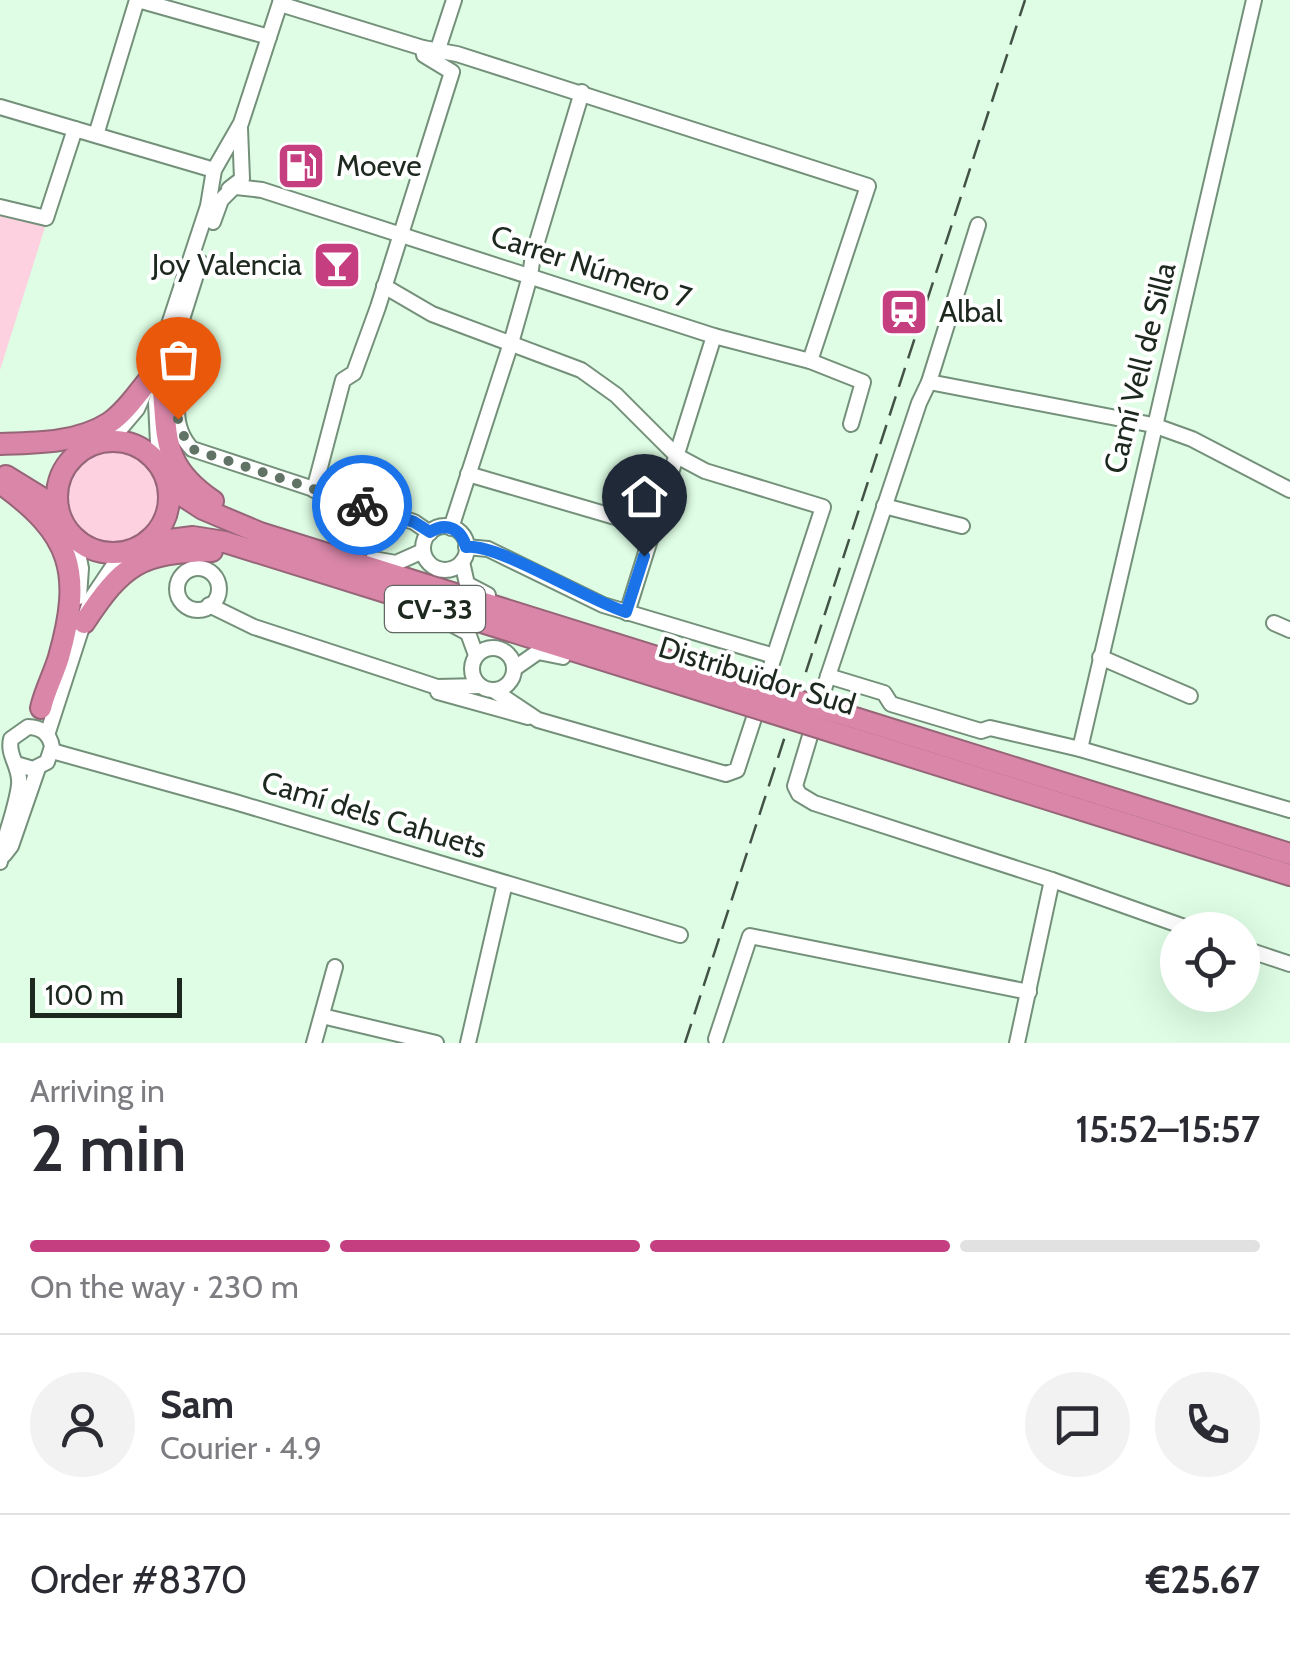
<!DOCTYPE html>
<meta charset="utf-8">
<style>
:root{--surface:#fff;--page:#f2f2f3;--text:#2b2b33;--muted:#7c7c81;--line:#e1e1e2;--accent:#c43e80}
body{margin:0;font-family:Cabin,sans-serif;background:var(--page);color:var(--text);height:100vh;display:flex;flex-direction:column;font-size:38px;white-space:nowrap}
*{box-sizing:border-box;margin:0}
p{font-size:32px;color:var(--muted)}
.icon{flex:none;width:55px;height:55px;fill:none;stroke:currentColor;stroke-width:2;stroke-linecap:round;stroke-linejoin:round}
.map{position:relative;height:1043px;overflow:hidden}
.sheet{display:flex;flex-direction:column;background:var(--surface);flex:1}
.sheet>*{flex:none}
.tools{position:absolute;left:1160px;top:912px;display:grid;gap:20px}
.tools a{display:grid;place-items:center;width:100px;height:100px;border-radius:50%;background:var(--surface);box-shadow:0 10px 40px #0002;font-size:50px}
.scale{position:absolute;left:30px;bottom:25px;width:152px;box-sizing:border-box;padding-left:10px;border:5px solid #1d281f;border-top:0;font-size:28px;line-height:35px;white-space:nowrap;color:#1d281f;-webkit-text-stroke:8px #fff;paint-order:stroke}
.pin{position:absolute;display:grid;place-items:center;width:85px;height:85px;color:#fff;margin:-102px -42px;border-radius:50% 50% 50% 0;rotate:-45deg;box-shadow:0 0 10px #0007}
.pin .icon{rotate:45deg}
.courier{position:absolute;display:grid;place-items:center;width:100px;height:100px;margin:-50px;border:8px solid #1a73e8;border-radius:50%;background:#fff;color:#222;box-shadow:0 2px 12px #0007}
.headline em{font-style:normal;font-weight:600}
.headline div{display:flex;flex-direction:column-reverse}
.headline{display:flex;align-items:center;justify-content:space-between;height:170px;padding:0 30px}
h1{font-size:65px;font-weight:600;line-height:75px}
.bar{display:grid;grid-template-columns:repeat(4,1fr);gap:15px 10px;align-content:center;height:120px;padding:0 30px}
.bar i{height:12px;border-radius:8px;background:var(--line)}
.bar .selected{background:var(--accent)}
.bar p{grid-column:span 4}
.line{display:flex;align-items:center;gap:25px;padding:0 30px;border-top:2px solid var(--line)}
.line div{flex:1}
.round{display:grid;place-items:center;flex:none;width:105px;height:105px;border-radius:52px;background:var(--page)}
.map>svg:first-child{display:block}
.green{fill:#fed1e1}
.lines{fill:none;stroke-linecap:round;stroke-linejoin:round}
.minor-casing{stroke:#74907a;stroke-width:18}
.highway-casing{stroke:#976578;stroke-width:24}
.minor{stroke:#fff;stroke-width:14}
.highway{stroke:#d986a8;stroke-width:20}
.rail{stroke:#435246;stroke-width:2.5;stroke-dasharray:20 10;stroke-linecap:butt}
.highway-bridge-casing{stroke:#976578;stroke-width:24;stroke-linecap:butt}
.highway-bridge{stroke:#d986a8;stroke-width:20}
.done{stroke:#617364;stroke-width:10;stroke-dasharray:0 18}
.route{stroke:#1a73e8;stroke-width:12}
.labels{text-anchor:middle;stroke-width:8;stroke-linejoin:round;paint-order:stroke}
.shield{fill:#fff;stroke:#616862;stroke-width:2.5}
.shield-label{font-size:28px;font-weight:bold;fill:#1d281f}
.poi-label{font-size:30px;fill:#1d281f;stroke:#fff;text-anchor:start}
.street-label{font-size:30px;fill:#1d281f;stroke:#fff}
</style>
<div class="map">
<svg width="1290" height="1043" viewBox="0 0 1290 1043">
<rect width="100%" height="100%" fill="#defde4"/>
<g class="green">
<polygon points="0,211 46,224 0,370"/>
<circle cx="113" cy="496" r="48"/>
</g>
<g class="lines">
<g class="minor-casing">
<g id="minor">
<polyline points="138,0 269,37"/>
<polyline points="280,4 423,48 457,54 868,186 810,361"/>
<polyline points="438,49 454,0"/>
<polyline points="0,107 214,170"/>
<polyline points="96,135 137,0"/>
<polyline points="236,187 262,190 714,336 810,361 863,382 851,424"/>
<polyline points="229,189 242,179 240,128"/>
<polyline points="0,207 46,218 75,129"/>
<polyline points="213,222 221,200 232,189"/>
<polyline points="978,225 929,382 919,403 828,676 795,786 799,794 814,803 1052,880 1193,930"/>
<polyline points="384,286 432,314 581,370 616,395 677,456 705,471 823,507 737,770 726,774 538,720 493,690"/>
<path d="M 169,354 L 187,361 C 178,390 168,424 192,449 L 414,522 L 430,533"/>
<polyline points="929,382 1153,425 1192,439 1290,490"/>
<polyline points="110,441 137,409 152,376 208,206 214,170 241,123 281,0"/>
<polyline points="159,464 156,402 200,262"/>
<polyline points="468,474 653,528"/>
<polyline points="314,490 343,380 354,373 378,307 452,72 424,55 423,48"/>
<polyline points="884,506 962,526"/>
<circle cx="445" cy="548" r="22"/>
<polyline points="451,528 511,343 530,276 533,255 582,92"/>
<polyline points="75,538 81,568 79,597"/>
<polyline points="466,547 488,549 603,605 774,656"/>
<polyline points="373,559 396,563 423,551"/>
<polyline points="462,562 467,584 488,595"/>
<circle cx="198" cy="589" r="21"/>
<polyline points="209,605 254,627 416,680 437,687 480,686"/>
<polyline points="627,613 714,336"/>
<polyline points="442,619 468,633 476,655"/>
<polyline points="1274,623 1290,630"/>
<circle cx="493" cy="669" r="21"/>
<polyline points="1100,657 1190,696"/>
<polyline points="515,668 538,652 563,657"/>
<polyline points="828,676 884,693 891,704 981,731 990,728 1080,749 1290,810"/>
<polyline points="438,692 528,717"/>
<polyline points="47,735 91,599 122,553"/>
<polyline points="1080,749 1254,0"/>
<polyline points="52,751 235,802 680,935"/>
<polyline points="4,855 11,846 38,768"/>
<path d="M 0,862 C 4,836 16,810 19,785 C 21,767 7,756 11,739 L 28,727 C 41,727 50,734 52,747 L 47,762 L 33,769 L 16,764"/>
<polyline points="1242,948 1290,964"/>
<polyline points="322,1016 436,1043"/>
<polyline points="716,1039 750,936 1029,992"/>
<polyline points="314,1043 335,967"/>
<polyline points="468,1043 505,883"/>
<polyline points="1017,1043 1052,880"/>
</g>
</g>
<g class="highway-casing">
<g id="highway">
<path d="M 162,380 C 168,437 160,465 213,501"/>
<circle cx="113" cy="497" r="56"/>
<path d="M 0,444 C 36,443 78,443 109,423 C 126,412 139,391 152,376"/>
<polyline points="6,476 58,508"/>
<path d="M 0,483 C 72,534 83,572 59,657 C 54,674 45,690 41,708"/>
<polyline points="169,487 203,509 260,533 727,679"/>
<polyline points="146,543 193,537 225,542 722,697"/>
<path d="M 84,623 C 123,564 140,552 212,551"/>
<polyline points="858,719 1290,854"/>
<polyline points="852,738 1290,875"/>
</g>
</g>
<use href="#minor" class="minor"/>
<use href="#highway" class="highway"/>
<polyline class="rail" points="685,1043 1025,0"/>
<g class="highway-bridge-casing">
<g id="highway-bridge">
<polyline points="727,679 858,719"/>
<polyline points="722,697 852,738"/>
</g>
</g>
<use href="#highway-bridge" class="highway-bridge"/>
</g>
<g class="lines">
<polyline class="done" points="178,419 186,442 192,449 362,505"/>
<path class="route" d="M 362,505 L 414,522 L 430,532 C 446,522 461,528 466,547 C 496,542 589,601 626,612 L 644,556"/>
</g>
<defs>
<g id="fuel-square" transform="scale(2.5)"><rect x="-9" y="-9" width="18" height="18" rx="4" fill="#c43e80" stroke="#fff"/><path d="M-5.5-6h7V0h2V4h1.3V-2.5L3-4.5l.8-.8L6-3V5H2.5V1h-1V6h-7ZM-4.2-4.7v3.2H.2V-4.7Z" fill="#fff"/></g>
<g id="bar-square" transform="scale(2.5)"><rect x="-9" y="-9" width="18" height="18" rx="4" fill="#c43e80" stroke="#fff"/><path d="M-6-5H6L.8 .8V4.5H3.5V6h-7V4.5H-.8V.8Z" fill="#fff"/></g>
<g id="station-square" transform="scale(2.5)"><rect x="-9" y="-9" width="18" height="18" rx="4" fill="#c43e80" stroke="#fff"/><path d="M-3-6H3Q5-6 5-4V2Q5 4 3 4L4.5 6H3L1.5 4h-3L-3 6H-4.5L-3 4Q-5 4-5 2V-4Q-5-6-3-6ZM-3.5-4v3h7v-3ZM-3.5 1v1.5H-2V1ZM2 1v1.5H3.5V1Z" fill="#fff"/></g>
</defs>
<g fill-rule="evenodd">
<use href="#fuel-square" x="301" y="166"/>
<use href="#bar-square" x="337" y="265"/>
<use href="#station-square" x="904" y="312"/>
</g>
<g class="labels">
<rect class="shield" x="385" y="586" width="100" height="46" rx="8"/>
<g class="shield-label">
<text x="435" y="619">CV-33</text>
</g>
<g class="poi-label">
<text x="336" y="176">Moeve</text>
<text x="302" y="275" text-anchor="end">Joy Valencia</text>
<text x="939" y="322">Albal</text>
</g>
<g class="street-label">
<text transform="translate(591 267) rotate(18)" y="10">Carrer Número 7</text>
<text transform="translate(1140 368) rotate(-76)" y="10">Camí Vell de Silla</text>
<text transform="translate(757 676) rotate(17)" y="10">Distribuïdor Sud</text>
<text transform="translate(374 815) rotate(17)" y="10">Camí dels Cahuets</text>
</g>
</g>
</svg>
<div class="tools">
<a><svg class="icon" aria-label="locate" viewBox="0 0 24 24"><circle cx="12" cy="12" r="6"/><path d="M12 2v4M12 18v4M2 12h4M18 12h4"/></svg></a>
</div>
<div class="scale">100 m</div>
<div class="pin" style="left:178px;top:419px;background:#ea580c"><svg class="icon" aria-label="bag" viewBox="0 0 24 24"><path d="M5 8h14l-1 12H6zM9 8a3 3 0 0 1 6 0"/></svg></div>
<div class="pin" style="left:644px;top:556px;background:#1f2937"><svg class="icon" aria-label="home" viewBox="0 0 24 24"><path d="M3 11l9-7 9 7M6 9v11h12V9"/></svg></div>
<div class="courier" style="left:362px;top:505px"><svg class="icon" aria-label="bike" viewBox="0 0 24 24"><circle cx="6" cy="16" r="4"/><circle cx="18" cy="16" r="4"/><path d="M6 16l4-8h5l3 8M10 8l3 8H6M13 5h3"/></svg></div>
</div>
<section class="sheet">
<div class="headline"><div><h1>2 min</h1><p>Arriving in</p></div><em>15:52–15:57</em></div>
<div class="bar"><i class="selected"></i><i class="selected"></i><i class="selected"></i><i></i><p>On the way · 230 m</p></div>
<div class="line" style="height:180px"><a class="round"><svg class="icon" aria-label="person" viewBox="0 0 24 24"><circle cx="12" cy="8" r="4"/><path d="M4 21q1-7 8-7t8 7"/></svg></a><div><b>Sam</b><p>Courier · 4.9</p></div><a class="round"><svg class="icon" aria-label="chat" viewBox="0 0 24 24"><path d="M4 5h16v11H9l-5 4z"/></svg></a><a class="round"><svg class="icon" aria-label="phone" viewBox="0 0 24 24"><path d="M5 4h4l2 5-3 2q2 4 5 5l2-3 5 2v4C11 20 4 13 5 4z"/></svg></a></div>
<div class="line" style="height:130px"><div>Order #8370</div><b>€25.67</b></div>
</section>
